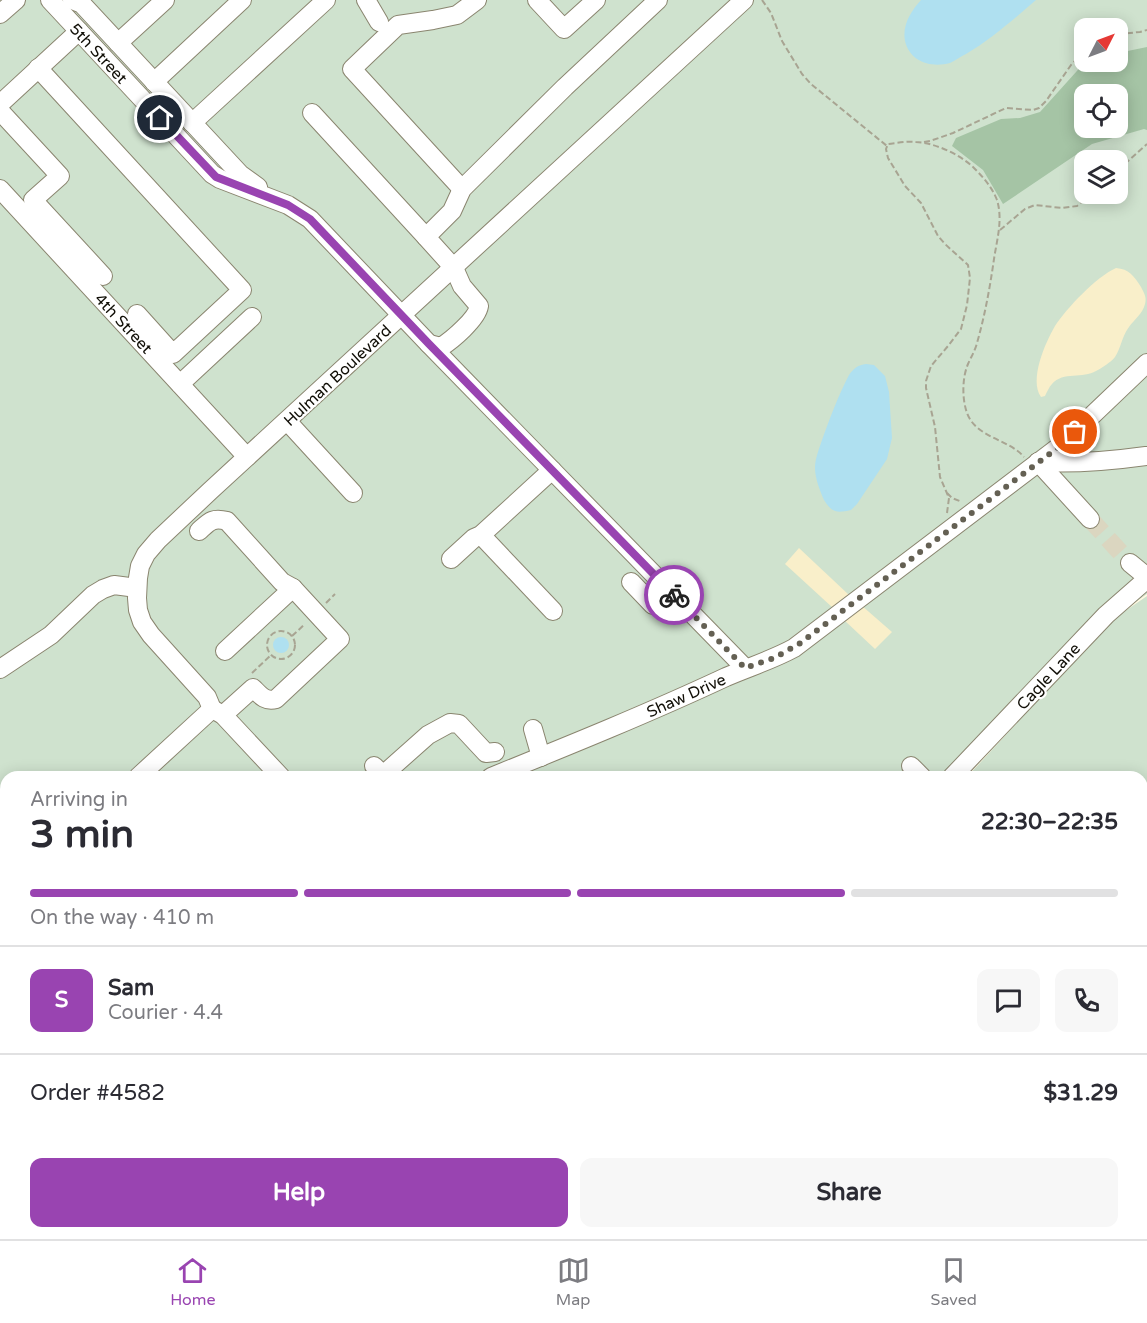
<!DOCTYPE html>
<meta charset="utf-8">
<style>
:root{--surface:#fff;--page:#f7f7f7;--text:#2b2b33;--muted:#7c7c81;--line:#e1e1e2;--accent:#9944b1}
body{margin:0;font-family:"Varela Round",sans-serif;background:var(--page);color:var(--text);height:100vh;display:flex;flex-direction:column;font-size:22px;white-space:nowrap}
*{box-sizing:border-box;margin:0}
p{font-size:20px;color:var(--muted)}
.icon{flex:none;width:33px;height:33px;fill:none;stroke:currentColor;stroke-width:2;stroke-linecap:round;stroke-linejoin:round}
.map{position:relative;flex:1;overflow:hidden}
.drawer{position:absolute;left:0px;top:771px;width:1148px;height:468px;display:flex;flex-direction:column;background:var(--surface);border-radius:18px 18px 0 0;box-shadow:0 3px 15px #0003}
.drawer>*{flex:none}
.needle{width:39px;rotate:48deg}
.buttons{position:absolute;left:1074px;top:18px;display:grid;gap:12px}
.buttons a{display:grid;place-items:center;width:54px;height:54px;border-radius:12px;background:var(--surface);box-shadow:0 3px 15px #0003;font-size:30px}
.pin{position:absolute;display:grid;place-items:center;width:51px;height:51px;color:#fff;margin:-26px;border:3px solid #fff;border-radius:50%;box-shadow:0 2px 6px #0007}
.courier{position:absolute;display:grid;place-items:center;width:60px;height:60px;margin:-30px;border:4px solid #9944b1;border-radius:50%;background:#fff;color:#222;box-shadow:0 2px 8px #0007}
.head em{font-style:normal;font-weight:700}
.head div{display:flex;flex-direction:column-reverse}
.head{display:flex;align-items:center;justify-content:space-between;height:102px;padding:0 30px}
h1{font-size:39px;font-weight:700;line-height:45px}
.bar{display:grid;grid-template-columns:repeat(4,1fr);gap:9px 6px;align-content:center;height:72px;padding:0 30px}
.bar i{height:8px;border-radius:4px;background:var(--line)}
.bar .current{background:var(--accent)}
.bar p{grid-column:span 4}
.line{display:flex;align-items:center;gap:15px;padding:0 30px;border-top:2px solid var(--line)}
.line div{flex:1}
.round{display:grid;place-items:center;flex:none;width:63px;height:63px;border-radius:12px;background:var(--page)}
.action{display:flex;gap:12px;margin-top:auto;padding:12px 30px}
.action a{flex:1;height:69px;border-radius:12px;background:var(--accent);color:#fff;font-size:24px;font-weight:700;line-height:69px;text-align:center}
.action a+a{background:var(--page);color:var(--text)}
.menu{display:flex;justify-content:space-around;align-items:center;height:84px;border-top:2px solid var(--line);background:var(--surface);font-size:16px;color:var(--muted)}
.menu a{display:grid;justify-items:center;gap:3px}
.menu .current{color:var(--accent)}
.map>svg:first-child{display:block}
.built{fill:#f4edcd}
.green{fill:#cfe2ce;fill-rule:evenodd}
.forest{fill:#a5c4a5;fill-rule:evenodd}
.sand{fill:#f9efca}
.water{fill:#afe0f0}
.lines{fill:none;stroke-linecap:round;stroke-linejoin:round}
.minor-tunnel{stroke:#dbd6c0;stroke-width:18;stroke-dasharray:18 9;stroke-linecap:butt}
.minor-casing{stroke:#8a856f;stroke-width:20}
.major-casing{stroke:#8a856f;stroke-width:25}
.path{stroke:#a8a492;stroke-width:2;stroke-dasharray:6 3;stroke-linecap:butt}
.minor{stroke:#fff;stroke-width:18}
.major{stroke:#fff;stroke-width:22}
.done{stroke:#646053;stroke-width:6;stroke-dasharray:0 10.8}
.route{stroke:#9944b1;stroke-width:8}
.labels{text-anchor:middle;stroke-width:4.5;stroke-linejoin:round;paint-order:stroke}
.street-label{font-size:16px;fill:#100e06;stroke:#fff}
</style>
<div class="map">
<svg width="1147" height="1239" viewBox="0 0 1147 1239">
<rect width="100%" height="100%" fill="#fff9e1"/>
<polygon class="built" points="0,952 6,958 6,1233 261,1233 267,1239 0,1239"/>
<g class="green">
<path d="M 0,0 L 1147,0 L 1147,594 L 1111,619 L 964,777 L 6,777 L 6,881 L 0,875 ZM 1084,28 L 1118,28 L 1118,62 L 1084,62 ZM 1084,94 L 1118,94 L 1118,128 L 1084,128 ZM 1084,160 L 1118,160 L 1118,194 L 1084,194 Z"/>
<polygon points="1147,596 1147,1239 419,1239 414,1233 1142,1233 1142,777 967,777 1112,620"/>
</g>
<g class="forest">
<path d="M 1147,47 L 1147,130 L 1144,129 L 1092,144 L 1003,204 L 983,170 L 952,146 L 956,138 L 1001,119 L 1020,118 L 1040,112 L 1085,62 L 1118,62 L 1118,53 ZM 1084,94 L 1118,94 L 1118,128 L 1084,128 Z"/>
<polygon points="1147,1114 1147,1142 1142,1146 1142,1116"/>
</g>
<g class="sand">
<path d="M 1116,268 C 1129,269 1134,276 1141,287 C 1144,293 1147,297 1145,304 C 1143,313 1134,320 1129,327 C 1122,336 1121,348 1115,357 C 1111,362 1102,368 1096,371 C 1083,379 1063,371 1052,384 C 1049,387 1047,392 1045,396 L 1041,397 C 1029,380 1045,343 1055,326 C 1067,308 1096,277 1116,268 Z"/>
<polygon points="799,548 849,595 833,608 785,564"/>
<polygon points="861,605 892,632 875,649 844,620"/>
</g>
<g class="water">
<path d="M 921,0 L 1036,0 C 1014,19 991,39 966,54 C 961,56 955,61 950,63 C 931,68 910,62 905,41 C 902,25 911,11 921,0 Z"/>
<path d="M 866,364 L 874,365 L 885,376 L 889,392 L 892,438 L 887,459 L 857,504 L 851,510 C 837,513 832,513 824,500 C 820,491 815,478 815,468 C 815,459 819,449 822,440 C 830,418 838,396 849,375 C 854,368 858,365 866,364 Z"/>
<circle cx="281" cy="645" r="8"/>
<polygon points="1047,1233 1072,1233 1066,1239 1043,1239"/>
</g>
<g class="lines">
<polyline class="minor-tunnel" points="1090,519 1130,563"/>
<g class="minor-casing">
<g id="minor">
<polyline points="50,0 212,174 220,179 288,205 310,219 429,344 745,668"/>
<polyline points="72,0 82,4 240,174 258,187"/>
<polyline points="366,0 379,22"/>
<polyline points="537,0 564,29 596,0"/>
<polyline points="0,14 16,0"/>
<polyline points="118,43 165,0"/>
<polyline points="38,68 242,290 173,354 137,314"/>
<polyline points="154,82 242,0"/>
<polyline points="0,104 79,31"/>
<polyline points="0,111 60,176 33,200 103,276"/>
<polyline points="312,113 426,237"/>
<polyline points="192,123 326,0"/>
<polyline points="0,189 247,457"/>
<polyline points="462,189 352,69 398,25 433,20 457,15 477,0"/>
<path d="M 429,344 L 441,347 C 452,340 477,319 479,306 L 462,286 L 454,268 L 426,237 L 452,211 L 462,189 L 565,87 L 658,0"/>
<polyline points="180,384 252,317"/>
<polyline points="287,421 353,493"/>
<path d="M 1038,462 C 1075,464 1110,461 1146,456"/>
<polyline points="1038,462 1090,519"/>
<path d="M 199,531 C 209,522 212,517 227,521 L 282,582 L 293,588 L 340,639 L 276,699 C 265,702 260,695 253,688 L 223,715"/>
<polyline points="481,535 553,611"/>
<polyline points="451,559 474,538 481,535 552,470"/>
<polyline points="1130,563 1147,577"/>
<polyline points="631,582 653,605 670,590"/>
<polyline points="225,651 293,588"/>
<polyline points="0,669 51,635 93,595 103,589 114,585 137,588"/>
<polyline points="212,709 207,697 151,635 142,622 138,610 137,598 138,578 140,566 146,554 158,540 210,491 744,0"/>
<polyline points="214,710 223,715 281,777"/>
<polyline points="533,729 541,757"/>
<polyline points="374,766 383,775 428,735 450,723 459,724 486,753 495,752"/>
<polyline points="911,766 922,777"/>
<polyline points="138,777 212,709"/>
<path d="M 491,777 C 570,745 649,713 726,677 C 749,667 772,660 794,648 L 1060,446 L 1147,363"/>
<polyline points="952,777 1106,615 1147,579"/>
<polyline points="0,869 6,876"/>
<polyline points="0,906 6,900"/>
<polyline points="0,1042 6,1036"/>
<polyline points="0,1163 6,1158"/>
<polyline points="0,1203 6,1210"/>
<polyline points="28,1233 33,1239"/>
<polyline points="427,1233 432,1239"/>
<polyline points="474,1233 479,1239"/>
<polyline points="521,1233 527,1239"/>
<polyline points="219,1239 225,1233"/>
<polyline points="577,1239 584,1233"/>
</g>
</g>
<g class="major-casing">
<g id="major">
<polyline points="0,918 6,925"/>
<polyline points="295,1233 301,1239"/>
</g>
</g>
<g class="path">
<polyline points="762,0 771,13 782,41 802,74 811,84 887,146"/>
<polyline points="1118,34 1140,32 1147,30"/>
<polyline points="924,142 930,141 953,133 1006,108 1033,110 1039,108 1046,101 1071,65 1084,52"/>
<polyline points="1118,170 1147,144"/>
<polyline points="1000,230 1025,209 1035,205 1062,208 1077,206 1092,194"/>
<polyline points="947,493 952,498 962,502"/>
<path d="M 947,513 L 949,498 L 940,477 L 935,427 L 926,388 L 926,381 L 931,366 L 948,346 L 961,329 L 967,305 L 970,278 L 968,265 L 945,244 L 938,236 L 921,203 L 905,186 L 888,158 L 886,149 L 888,144 C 897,143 907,141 916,142 C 935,143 959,154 973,167 C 983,177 992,187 997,200 C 1003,220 997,239 994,259 C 990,287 985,315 977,343 C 975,351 971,357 968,364 C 962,378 962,399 967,413 C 976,438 1009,439 1024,457"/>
<polyline points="326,603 335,594"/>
<circle cx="281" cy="645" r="14"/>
<polyline points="292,636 305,624"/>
<polyline points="252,673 271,655"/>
<polyline points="1142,1121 1147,1119"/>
<polyline points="637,1233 643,1239"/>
<polyline points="884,1239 894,1233"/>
</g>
<use href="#minor" class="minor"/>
<use href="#major" class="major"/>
</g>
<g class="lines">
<polyline class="done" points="674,595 745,668 774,658 799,644 1060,446 1075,432"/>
<polyline class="route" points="160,118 216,177 288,205 310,219 429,344 674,595"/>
</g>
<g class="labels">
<g class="street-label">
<text transform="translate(99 53) rotate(47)" y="6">5th Street</text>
<text transform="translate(124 323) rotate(47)" y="6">4th Street</text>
<text transform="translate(337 375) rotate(-43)" y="6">Hulman Boulevard</text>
<text transform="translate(1048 676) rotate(-47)" y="6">Cagle Lane</text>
<text transform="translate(686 695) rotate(-24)" y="6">Shaw Drive</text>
</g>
</g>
</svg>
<div class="buttons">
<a><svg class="needle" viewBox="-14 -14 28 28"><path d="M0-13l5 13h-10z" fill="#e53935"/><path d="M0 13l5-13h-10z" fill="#7c7c81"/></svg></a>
<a><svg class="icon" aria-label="locate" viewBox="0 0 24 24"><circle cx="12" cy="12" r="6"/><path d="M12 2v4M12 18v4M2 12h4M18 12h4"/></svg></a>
<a><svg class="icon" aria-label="layers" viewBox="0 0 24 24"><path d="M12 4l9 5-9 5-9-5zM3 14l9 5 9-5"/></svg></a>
</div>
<div class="pin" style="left:1075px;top:432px;background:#ea580c"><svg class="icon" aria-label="bag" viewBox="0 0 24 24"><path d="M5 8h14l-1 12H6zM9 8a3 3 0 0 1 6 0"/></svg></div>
<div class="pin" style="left:160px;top:118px;background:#1f2937"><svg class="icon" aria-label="home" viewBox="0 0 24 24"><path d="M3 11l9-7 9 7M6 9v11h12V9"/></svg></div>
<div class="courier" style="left:674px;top:595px"><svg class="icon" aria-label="bike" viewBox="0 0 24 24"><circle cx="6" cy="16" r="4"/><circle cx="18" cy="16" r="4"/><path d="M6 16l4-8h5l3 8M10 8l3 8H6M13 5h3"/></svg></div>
<section class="drawer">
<div class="head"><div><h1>3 min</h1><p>Arriving in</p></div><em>22:30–22:35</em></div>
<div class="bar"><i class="current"></i><i class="current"></i><i class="current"></i><i></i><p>On the way · 410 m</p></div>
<div class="line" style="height:108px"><b class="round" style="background:var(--accent);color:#fff">S</b><div><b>Sam</b><p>Courier · 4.4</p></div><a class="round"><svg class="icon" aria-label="chat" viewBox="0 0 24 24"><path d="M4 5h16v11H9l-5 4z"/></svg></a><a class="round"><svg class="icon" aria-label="phone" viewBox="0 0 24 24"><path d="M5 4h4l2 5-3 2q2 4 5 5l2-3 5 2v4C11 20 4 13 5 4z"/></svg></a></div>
<div class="line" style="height:78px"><div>Order #4582</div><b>$31.29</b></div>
<div class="action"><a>Help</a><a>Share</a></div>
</section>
</div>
<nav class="menu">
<a class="current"><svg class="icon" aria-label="home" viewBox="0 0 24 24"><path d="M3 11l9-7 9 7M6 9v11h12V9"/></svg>Home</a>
<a><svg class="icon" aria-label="map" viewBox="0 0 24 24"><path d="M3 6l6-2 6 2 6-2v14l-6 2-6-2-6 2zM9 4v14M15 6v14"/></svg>Map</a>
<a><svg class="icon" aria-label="saved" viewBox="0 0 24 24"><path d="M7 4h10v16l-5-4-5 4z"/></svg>Saved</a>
</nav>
